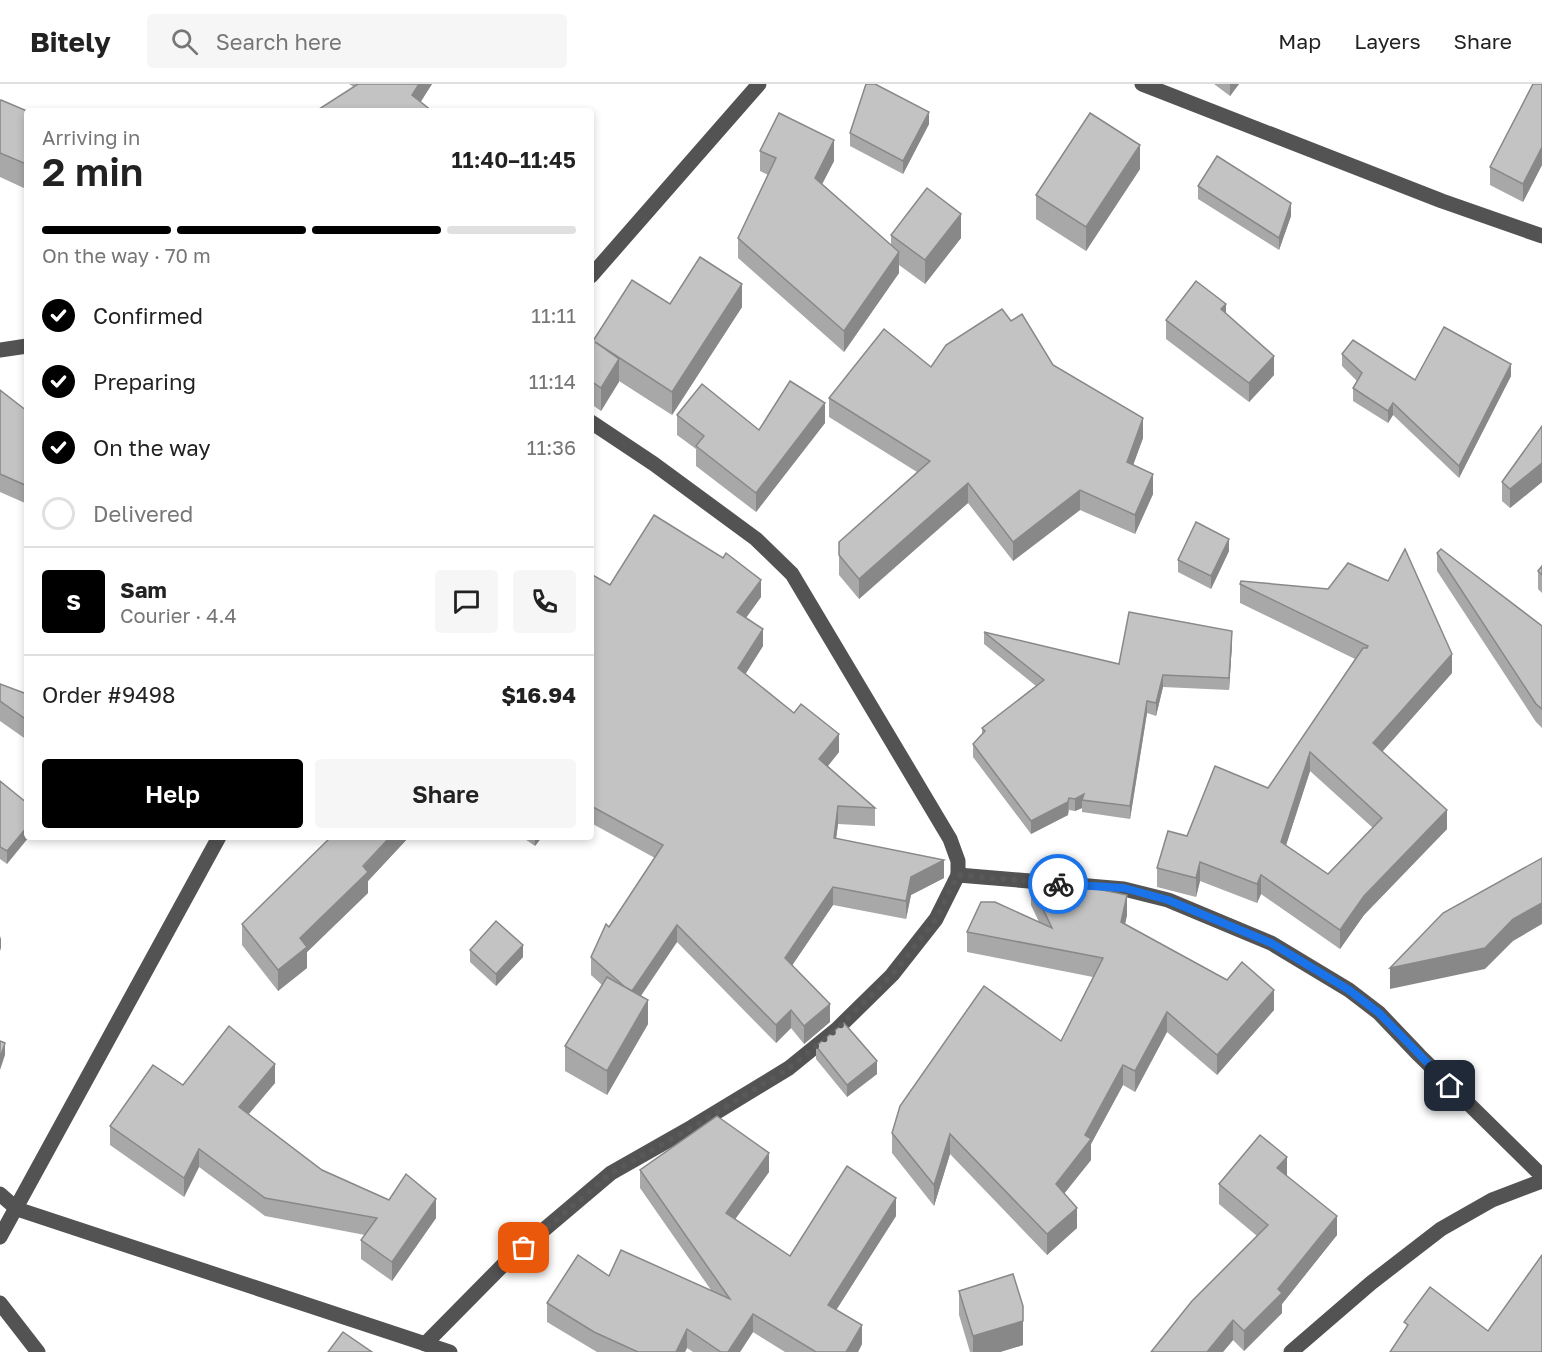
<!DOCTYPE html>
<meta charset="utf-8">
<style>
:root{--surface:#fff;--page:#f6f6f6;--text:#222;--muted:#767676;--line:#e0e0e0;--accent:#000}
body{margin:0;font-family:"Golos Text",sans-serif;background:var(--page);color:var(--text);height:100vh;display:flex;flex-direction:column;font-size:22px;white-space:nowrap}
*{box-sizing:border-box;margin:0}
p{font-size:20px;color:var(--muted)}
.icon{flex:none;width:33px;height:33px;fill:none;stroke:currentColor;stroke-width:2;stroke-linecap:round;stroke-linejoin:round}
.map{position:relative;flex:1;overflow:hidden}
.panel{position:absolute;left:24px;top:24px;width:570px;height:732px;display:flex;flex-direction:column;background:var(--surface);border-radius:6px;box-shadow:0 3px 9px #0003}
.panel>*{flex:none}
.pin{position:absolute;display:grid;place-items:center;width:51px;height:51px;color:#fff;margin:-26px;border-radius:12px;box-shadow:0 3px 9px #0006}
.courier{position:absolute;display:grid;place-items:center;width:60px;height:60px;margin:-30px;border:4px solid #1a73e8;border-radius:50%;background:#fff;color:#222;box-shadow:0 2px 8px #0007}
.overview em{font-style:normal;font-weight:600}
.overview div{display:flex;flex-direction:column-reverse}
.overview{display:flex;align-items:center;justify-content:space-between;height:102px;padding:0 18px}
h1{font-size:39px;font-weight:600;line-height:45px}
.bar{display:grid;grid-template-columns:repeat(4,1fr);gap:9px 6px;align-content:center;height:72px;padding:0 18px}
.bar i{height:8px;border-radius:4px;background:var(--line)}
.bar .selected{background:var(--accent)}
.bar p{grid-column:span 4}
.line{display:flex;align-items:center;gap:15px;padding:0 18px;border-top:2px solid var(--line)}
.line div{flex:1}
.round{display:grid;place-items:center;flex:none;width:63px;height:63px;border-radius:6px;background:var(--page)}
ol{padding:0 18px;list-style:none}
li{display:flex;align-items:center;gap:18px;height:66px}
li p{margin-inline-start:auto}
li .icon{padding:6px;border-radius:50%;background:var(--accent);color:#fff;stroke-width:4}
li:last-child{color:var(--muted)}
li i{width:33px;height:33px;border:3px solid var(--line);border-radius:50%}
.cta{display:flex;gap:12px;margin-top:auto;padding:12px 18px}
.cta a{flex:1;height:69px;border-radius:6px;background:var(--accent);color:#fff;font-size:24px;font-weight:600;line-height:69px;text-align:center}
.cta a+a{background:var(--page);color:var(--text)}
header{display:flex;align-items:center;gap:36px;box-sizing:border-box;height:84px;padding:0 30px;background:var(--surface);border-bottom:2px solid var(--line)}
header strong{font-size:28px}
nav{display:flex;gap:33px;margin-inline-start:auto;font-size:21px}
.search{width:420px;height:54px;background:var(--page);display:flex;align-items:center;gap:15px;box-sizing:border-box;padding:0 21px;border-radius:6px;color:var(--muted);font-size:22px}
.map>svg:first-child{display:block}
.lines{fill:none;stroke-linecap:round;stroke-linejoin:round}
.minor{stroke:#535353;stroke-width:15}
.wall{fill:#a8a8a8;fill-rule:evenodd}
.shaded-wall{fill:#888}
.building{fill:#c3c3c3;stroke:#888;stroke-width:1.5;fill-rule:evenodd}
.done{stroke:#595959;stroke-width:6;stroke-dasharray:0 10.8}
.route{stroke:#1a73e8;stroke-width:8}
</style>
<header>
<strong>Bitely</strong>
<div class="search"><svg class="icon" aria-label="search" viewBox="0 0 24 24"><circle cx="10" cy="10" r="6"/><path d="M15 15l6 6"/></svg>Search here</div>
<nav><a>Map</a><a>Layers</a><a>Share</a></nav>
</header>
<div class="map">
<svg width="1542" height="1268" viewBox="0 0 1542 1268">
<rect width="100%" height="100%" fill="#fff"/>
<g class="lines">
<g class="minor">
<polyline points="1142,0 1442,117 1542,152"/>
<polyline points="591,192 759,0"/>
<polyline points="0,266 27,262"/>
<polyline points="958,791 1124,805 1168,816 1271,859 1349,906 1379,929 1419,971 1542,1092"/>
<polyline points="0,1110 17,1125 450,1268"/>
<polyline points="0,1153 219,753"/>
<polyline points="0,1219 38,1268"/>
<polyline points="425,1260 507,1177 611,1089 692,1043 789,984 837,945 892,891 936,835 958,791 958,777 950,755 792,490 756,455 654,380 591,338"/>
<polyline points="1291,1268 1371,1199 1441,1145 1492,1116 1542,1097"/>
</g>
</g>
<g class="wall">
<polygon points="349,0 432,0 420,18 354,3"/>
<polygon points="1214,0 1239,0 1230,12"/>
<polygon points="1542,0 1542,81 1523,118 1490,101 1490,83"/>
<polygon points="0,18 27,27 26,105 0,93"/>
<polygon points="929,40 903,90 850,62 850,49"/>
<polygon points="760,67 834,77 822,100 891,161 891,151 961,154 925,200 899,181 899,189 844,268 738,174 738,154 768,91 760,87"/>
<polygon points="1140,85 1086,167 1036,135 1036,111"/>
<polygon points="1198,102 1291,132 1279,166 1198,115"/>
<polygon points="670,220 742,223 672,331 619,297 601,327 591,320 591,255 593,257"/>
<polygon points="1166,236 1274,291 1249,318 1166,255"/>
<polygon points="1011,237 1053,281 1143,354 1133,381 1153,410 1135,450 1080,426 1013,477 968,419 859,515 839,491 839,458 917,388 829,333 829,314 931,283"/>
<polygon points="1342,270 1415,296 1511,292 1459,394 1393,331 1388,339 1353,317 1353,304 1357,297 1342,282"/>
<polygon points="0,306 27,327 27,415 25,419 0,408"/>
<polygon points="677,331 759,346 825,339 756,428 696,382 696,365 677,351"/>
<polygon points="1542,342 1542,398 1510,424 1502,417 1502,398"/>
<polygon points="1229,467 1211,505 1178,488 1178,476"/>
<polygon points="1437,469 1542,542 1542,644 1536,638 1437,487"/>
<polygon points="1542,482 1542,509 1538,505 1538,487"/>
<polygon points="591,490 610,501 761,513 746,534 763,562 745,590 839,668 828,682 875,724 875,742 838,740 836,754 944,794 911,811 906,835 833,821 792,881 830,938 804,960 791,944 776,959 677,858 641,912 648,940 607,1011 565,987 565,962 602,901 591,891 591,873 609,843 655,774 591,739"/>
<path d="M 1240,500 L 1452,589 L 1382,668 L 1447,745 L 1364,831 L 1340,865 L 1261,810 L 1257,819 L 1200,797 L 1196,813 L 1157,803 L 1157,784 L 1187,752 L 1268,704 L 1355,575 L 1240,519 ZM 1310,687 L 1373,744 L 1328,790 L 1286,761 Z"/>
<polygon points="984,548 1119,580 1232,559 1229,606 1163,603 1156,632 1147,629 1130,735 1082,728 1082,724 1075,727 1069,726 1068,731 1031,750 973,673 973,660 982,651 982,644 1036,602 984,560"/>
<polygon points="0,600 27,610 27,656 0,637"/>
<polygon points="0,697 27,719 7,780 0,775"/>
<polygon points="331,753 409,753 368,797 368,809 307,868 307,884 278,907 242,861 242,840"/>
<polygon points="522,753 542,753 535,762"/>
<polygon points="1031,800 1078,822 1127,831 1125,840 1274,926 1217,991 1167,948 1135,1008 1123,1001 1091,1060 1091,1076 1064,1109 1077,1144 1047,1171 950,1070 934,1122 892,1069 892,1049 1061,957 1093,893 967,868 967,848 1039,838 1031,821"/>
<polygon points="470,866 523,873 496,902 470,878"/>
<polygon points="816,962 877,990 847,1013 816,975"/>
<polygon points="275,999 249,1030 322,1086 389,1116 436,1134 392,1197 361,1175 361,1156 365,1151 265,1132 199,1083 184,1113 110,1061 110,1042 183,1001"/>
<polygon points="640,1086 769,1088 735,1135 790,1172 896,1132 836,1226 862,1260 858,1268 785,1268 753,1248 740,1268 693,1268 687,1264 685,1268 597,1268 547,1238 547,1219 609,1192 711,1206 640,1104"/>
<polygon points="1287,1092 1337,1151 1282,1220 1282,1229 1244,1267 1233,1256 1223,1268 1257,1152 1219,1120 1219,1100"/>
<polygon points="959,1207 1023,1261 1000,1268 970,1268 959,1231"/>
</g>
<g class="shaded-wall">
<polygon points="419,0 432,0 415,27 412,11"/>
<polygon points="1230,0 1239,0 1230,12"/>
<polygon points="929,28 929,40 903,90 903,77"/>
<polygon points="834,56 834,77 815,114 815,94"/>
<polygon points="1140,61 1140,85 1086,167 1086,143"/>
<polygon points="1542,63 1542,81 1523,118 1523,100"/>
<polygon points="27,79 27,103 26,105 26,80"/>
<polygon points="1291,119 1291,132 1279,166 1279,154"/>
<polygon points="961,130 961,154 925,200 925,176"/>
<polygon points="899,168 899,189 844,268 844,247"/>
<polygon points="742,200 742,223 672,331 672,308"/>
<polygon points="1226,220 1226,238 1221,225"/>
<polygon points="1274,272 1274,291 1249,318 1249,299"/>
<polygon points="619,275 619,298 601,327 601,304"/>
<polygon points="1511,280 1511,292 1459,394 1459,382"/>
<polygon points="825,319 825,339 756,428 756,409"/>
<polygon points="1393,319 1393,331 1388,339 1388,327"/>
<polygon points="1143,334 1143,354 1127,398 1127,378"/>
<polygon points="1542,379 1542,398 1510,424 1510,405"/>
<polygon points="1153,390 1153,410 1135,450 1135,431"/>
<polygon points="27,398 27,415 25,419 25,401"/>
<polygon points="968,399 968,419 859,515 859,495"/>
<polygon points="1080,406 1080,426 1013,477 1013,458"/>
<polygon points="1229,455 1229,467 1211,505 1211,492"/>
<polygon points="761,496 761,513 737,546 737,528"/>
<polygon points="763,545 763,562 738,602 738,584"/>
<polygon points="1232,547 1232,559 1229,606 1229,594"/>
<polygon points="1452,570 1452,589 1373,678 1373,659"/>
<polygon points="1163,591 1163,603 1156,632 1156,619"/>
<polygon points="1147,617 1147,629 1130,735 1130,722"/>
<polygon points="839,650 839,668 819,693 819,675"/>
<polygon points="1310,668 1310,687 1281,777 1281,758"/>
<polygon points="1084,710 1082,716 1082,724 1075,727 1075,715"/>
<polygon points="1069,714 1068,731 1031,750 1031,737"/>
<polygon points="838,722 838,740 834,771 834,754"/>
<polygon points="1447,726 1447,745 1364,831 1340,865 1340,846 1364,812"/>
<polygon points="27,743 27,753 29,753 7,780 7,767"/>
<polygon points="390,753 409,753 368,797 368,809 307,868 307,884 278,907 278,886 300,854"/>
<polygon points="535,753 542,753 535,762"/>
<polygon points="944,776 944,794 911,811 906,835 906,817 911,793"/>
<polygon points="1200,778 1200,797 1196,813 1196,794"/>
<polygon points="1261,791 1261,810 1257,819 1257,800"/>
<polygon points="833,803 833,821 785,892 785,874"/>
<polygon points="1127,811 1127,831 1121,858 1121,838"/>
<polygon points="1542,819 1542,840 1513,857 1485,885 1390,905 1390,884 1513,835"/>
<polygon points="677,841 677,858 631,926 631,908"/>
<polygon points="1,852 1,864 0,867 0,855"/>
<polygon points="523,861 523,873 496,902 496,890"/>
<polygon points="1274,906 1274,926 1217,991 1217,971"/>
<polygon points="648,916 648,940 607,1011 607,987"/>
<polygon points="830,920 830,938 804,960 804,942"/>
<polygon points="791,926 791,944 776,959 776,941"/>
<polygon points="1167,928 1167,948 1135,1008 1135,987"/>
<polygon points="5,959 5,971 0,986 0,974"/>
<polygon points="877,977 877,990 847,1013 847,1001"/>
<polygon points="275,980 275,999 239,1041 239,1023"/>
<polygon points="1123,981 1123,1001 1091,1060 1091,1076 1056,1120 1056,1100 1085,1051"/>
<polygon points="950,1050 950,1070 934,1122 934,1101"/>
<polygon points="199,1065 199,1083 184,1113 184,1094"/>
<polygon points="769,1069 769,1088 726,1148 726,1129"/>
<polygon points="1287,1073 1287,1093 1277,1084"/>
<polygon points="896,1114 896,1132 828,1239 828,1221"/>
<polygon points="436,1115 436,1134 392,1197 392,1178"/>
<polygon points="1077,1124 1077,1144 1047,1171 1047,1150"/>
<polygon points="1337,1132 1337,1151 1282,1220 1282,1229 1244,1267 1244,1247"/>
<polygon points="753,1230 753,1248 740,1268 728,1268"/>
<polygon points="1233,1236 1233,1256 1223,1268 1207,1268"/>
<polygon points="1023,1237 1023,1261 1000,1268 973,1268 973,1252"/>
<polygon points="862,1241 862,1260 858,1268 846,1268"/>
<polygon points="687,1245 687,1264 685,1268 676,1268"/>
</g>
<g class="building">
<polygon points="358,0 419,0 412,11 432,27 316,27"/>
<polygon points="866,0 875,0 929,28 903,77 850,49"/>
<polygon points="1533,0 1542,0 1542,63 1523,100 1490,83"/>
<polygon points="1,16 27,27 26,80 0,69 0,18"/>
<polygon points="779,29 834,56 815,94 899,168 844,247 738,154 776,74 760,67"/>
<polygon points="1090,29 1140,61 1086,143 1036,111"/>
<polygon points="1217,72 1291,119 1279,154 1198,102"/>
<polygon points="927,104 961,130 925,176 891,151"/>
<polygon points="700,173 742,200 672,308 595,258 619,275 601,304 591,297 591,255 593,257 632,196 670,220"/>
<polygon points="1196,197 1226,220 1221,225 1274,272 1249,299 1166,236"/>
<polygon points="1002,225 1011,237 1022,230 1053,281 1143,334 1127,378 1153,390 1135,431 1080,406 1013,458 968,399 859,495 839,471 839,458 930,377 829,314 884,245 931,283 946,261"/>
<polygon points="1444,243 1511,280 1459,382 1393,319 1388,327 1353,304 1362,289 1342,270 1353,256 1415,296"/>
<polygon points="790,297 825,319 756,409 696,362 704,352 677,331 702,300 759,346"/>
<polygon points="0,306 27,327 27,398 25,401 0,390"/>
<polygon points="1542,342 1542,379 1510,405 1502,398"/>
<polygon points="654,431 723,474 726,469 761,496 737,528 763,545 738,584 794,629 801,620 839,650 819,675 875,724 838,722 834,754 944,776 911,793 906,817 833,803 785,874 830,920 804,942 791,926 776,941 677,841 632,907 625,903 591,873 606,840 609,843 663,761 591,722 591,490 610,501"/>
<polygon points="1196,438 1229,455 1211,492 1178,476"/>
<path d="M 1405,465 L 1452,570 L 1373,659 L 1447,726 L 1364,812 L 1340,846 L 1261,791 L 1257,800 L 1200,778 L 1196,794 L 1157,784 L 1168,747 L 1187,752 L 1215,682 L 1268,704 L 1363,564 L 1367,564 L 1368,562 L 1240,500 L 1241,497 L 1328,505 L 1348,479 L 1388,497 ZM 1310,668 L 1382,734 L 1328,790 L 1281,758 Z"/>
<polygon points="1441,465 1542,542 1542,625 1536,620 1437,469"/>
<polygon points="1542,482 1542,491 1538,487"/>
<polygon points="1129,528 1232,547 1229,594 1163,591 1156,619 1147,617 1130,722 1082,716 1084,710 1075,715 1069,714 1068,718 1031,737 973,660 985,647 982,644 1044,596 984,548 1119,580"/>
<polygon points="0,600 27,610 27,636 0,617"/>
<polygon points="0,697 27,719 27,743 7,767 0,763"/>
<polygon points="331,753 390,753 363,782 368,788 300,854 307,863 278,886 242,840"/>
<polygon points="1542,774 1542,819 1513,835 1485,864 1390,884 1443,829"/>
<polygon points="1031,800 1078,822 1082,802 1127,811 1121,838 1227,896 1242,878 1274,906 1217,971 1167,928 1135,987 1123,981 1085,1051 1091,1055 1056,1100 1077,1124 1047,1150 950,1050 934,1101 892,1049 900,1022 984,902 1061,957 1103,874 967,848 981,818 995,818 1052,844"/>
<polygon points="496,837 523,861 496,890 470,866"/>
<polygon points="607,893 648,916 607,987 565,962"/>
<polygon points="844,939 877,977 847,1001 816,962"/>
<polygon points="229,942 275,980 239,1023 322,1086 389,1116 406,1090 436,1115 392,1178 361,1156 377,1134 265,1114 199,1065 184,1094 110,1042 153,981 183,1001"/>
<polygon points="0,957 5,959 0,974"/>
<polygon points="717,1032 769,1069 726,1129 790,1172 847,1082 896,1114 828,1221 862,1241 846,1268 816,1268 753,1230 728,1268 721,1268 687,1245 676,1268 638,1268 594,1248 547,1219 578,1171 609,1192 621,1166 730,1215 640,1086"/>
<polygon points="1260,1051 1287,1073 1277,1084 1337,1132 1278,1205 1282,1209 1244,1247 1233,1236 1207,1268 1151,1268 1192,1217 1268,1141 1219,1100"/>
<polygon points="1542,1171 1542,1268 1390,1268 1408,1241 1404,1238 1430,1203 1488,1247"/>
<polygon points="1013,1190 1023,1222 1023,1237 973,1252 959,1207"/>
<polygon points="343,1248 372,1268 328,1268"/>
</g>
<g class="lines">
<polyline class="done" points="524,1164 611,1089 693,1043 789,984 837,945 892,891 936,835 958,791 1058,800"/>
<polyline class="route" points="1058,800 1124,804 1168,816 1271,859 1349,906 1379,929 1450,1002"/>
</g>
</svg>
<div class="pin" style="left:524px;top:1164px;background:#ea580c"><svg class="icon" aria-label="bag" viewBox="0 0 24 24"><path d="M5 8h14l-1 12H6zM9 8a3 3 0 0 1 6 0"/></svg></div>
<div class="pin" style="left:1450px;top:1002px;background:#1f2937"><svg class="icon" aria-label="home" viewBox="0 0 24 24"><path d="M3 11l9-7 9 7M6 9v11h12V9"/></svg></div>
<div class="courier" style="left:1058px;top:800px"><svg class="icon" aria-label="bike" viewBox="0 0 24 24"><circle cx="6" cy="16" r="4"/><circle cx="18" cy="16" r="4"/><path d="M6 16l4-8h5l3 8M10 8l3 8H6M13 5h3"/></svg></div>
<section class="panel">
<div class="overview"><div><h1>2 min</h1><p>Arriving in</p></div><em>11:40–11:45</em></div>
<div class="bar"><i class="selected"></i><i class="selected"></i><i class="selected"></i><i></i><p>On the way · 70 m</p></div>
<ol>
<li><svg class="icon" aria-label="check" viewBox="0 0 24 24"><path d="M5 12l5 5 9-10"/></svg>Confirmed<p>11:11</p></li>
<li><svg class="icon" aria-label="check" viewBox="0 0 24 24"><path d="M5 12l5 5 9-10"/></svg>Preparing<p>11:14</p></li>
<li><svg class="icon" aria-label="check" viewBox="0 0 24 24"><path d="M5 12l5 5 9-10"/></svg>On the way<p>11:36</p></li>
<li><i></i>Delivered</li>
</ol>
<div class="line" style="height:108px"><b class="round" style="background:var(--accent);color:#fff">S</b><div><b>Sam</b><p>Courier · 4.4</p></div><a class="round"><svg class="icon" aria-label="chat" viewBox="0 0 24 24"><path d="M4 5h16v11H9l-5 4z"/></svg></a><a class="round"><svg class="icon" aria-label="phone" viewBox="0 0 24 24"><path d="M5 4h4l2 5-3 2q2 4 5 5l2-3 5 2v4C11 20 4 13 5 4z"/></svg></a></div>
<div class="line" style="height:78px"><div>Order #9498</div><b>$16.94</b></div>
<div class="cta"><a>Help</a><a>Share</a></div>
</section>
</div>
